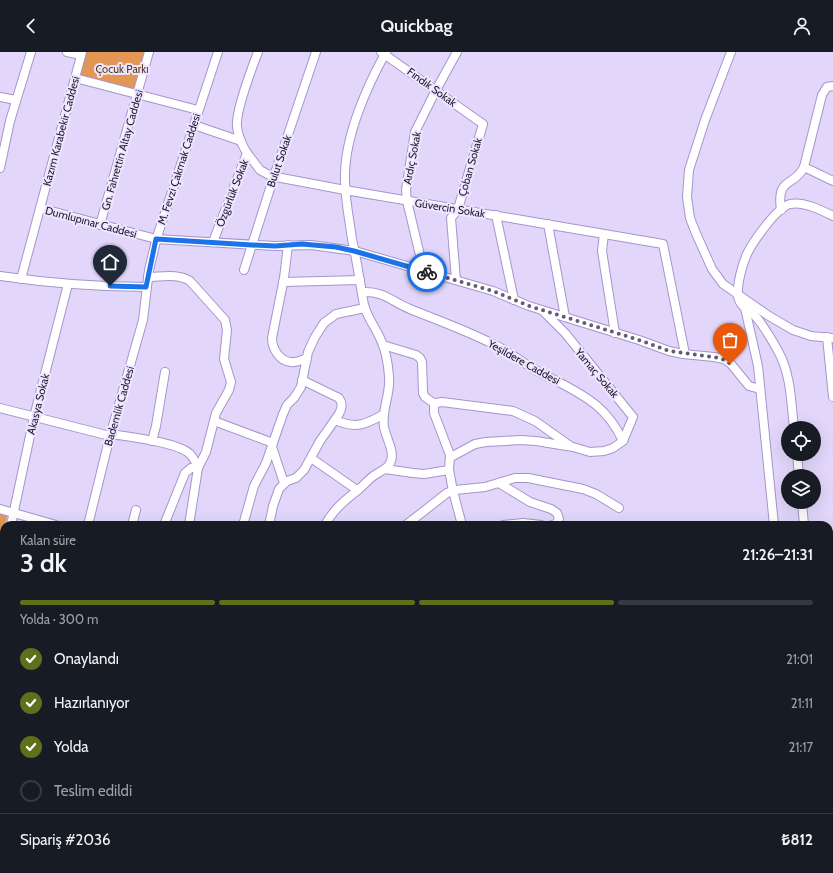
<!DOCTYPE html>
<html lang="tr">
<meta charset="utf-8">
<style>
:root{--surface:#171b24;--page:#242831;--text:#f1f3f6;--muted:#9ea1a6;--line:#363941;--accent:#606f1b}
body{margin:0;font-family:Cabin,sans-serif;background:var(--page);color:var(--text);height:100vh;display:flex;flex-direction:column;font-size:15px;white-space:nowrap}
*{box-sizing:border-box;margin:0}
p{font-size:13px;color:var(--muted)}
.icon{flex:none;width:22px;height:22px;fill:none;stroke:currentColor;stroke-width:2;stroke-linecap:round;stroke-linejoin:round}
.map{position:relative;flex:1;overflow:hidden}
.drawer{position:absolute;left:0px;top:469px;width:833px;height:352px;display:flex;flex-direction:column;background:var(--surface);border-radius:12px 12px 0 0;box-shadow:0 4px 16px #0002}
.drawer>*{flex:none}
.tools{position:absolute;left:781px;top:369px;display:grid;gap:8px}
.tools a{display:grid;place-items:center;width:40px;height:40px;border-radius:50%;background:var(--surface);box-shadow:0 4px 16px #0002;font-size:20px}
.pin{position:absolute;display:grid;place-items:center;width:34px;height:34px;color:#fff;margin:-41px -17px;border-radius:50% 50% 50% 0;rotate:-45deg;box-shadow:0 0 4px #0007}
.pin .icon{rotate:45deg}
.courier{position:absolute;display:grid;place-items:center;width:40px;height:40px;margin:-20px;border:3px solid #1a73e8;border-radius:50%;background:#fff;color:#222;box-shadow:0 1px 5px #0007}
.overview em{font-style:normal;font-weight:600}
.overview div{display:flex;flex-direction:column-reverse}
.overview{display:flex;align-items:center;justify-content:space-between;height:68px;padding:0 20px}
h1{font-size:26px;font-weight:600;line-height:30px}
.bar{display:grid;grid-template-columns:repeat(4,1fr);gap:6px 4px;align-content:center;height:48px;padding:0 20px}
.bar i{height:5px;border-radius:3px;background:var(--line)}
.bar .active{background:var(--accent)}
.bar p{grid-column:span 4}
.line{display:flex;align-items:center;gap:10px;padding:0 20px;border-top:1px solid var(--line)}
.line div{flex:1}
ol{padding:0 20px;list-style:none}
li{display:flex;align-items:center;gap:12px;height:44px}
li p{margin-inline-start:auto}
li .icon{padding:4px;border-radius:50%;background:var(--accent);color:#fff;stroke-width:4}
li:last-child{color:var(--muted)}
li i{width:22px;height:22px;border:2px solid var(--line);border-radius:50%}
header{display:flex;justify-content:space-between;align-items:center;height:52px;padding:0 20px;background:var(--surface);font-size:18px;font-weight:600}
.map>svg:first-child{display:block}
.green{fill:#e49655}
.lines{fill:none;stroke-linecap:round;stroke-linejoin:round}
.minor-casing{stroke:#a694cd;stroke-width:10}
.minor{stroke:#fff;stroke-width:8}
.done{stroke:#645b76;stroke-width:4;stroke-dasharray:0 7.2}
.route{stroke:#1a73e8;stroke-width:5}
.labels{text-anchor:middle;stroke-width:4;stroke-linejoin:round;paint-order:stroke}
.park-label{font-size:11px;fill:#5b391d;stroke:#ede6ff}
.street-label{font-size:11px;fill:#20182e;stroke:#ede6ff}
</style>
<header><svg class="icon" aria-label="back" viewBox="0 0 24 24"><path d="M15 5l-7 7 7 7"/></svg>Quickbag<svg class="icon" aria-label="person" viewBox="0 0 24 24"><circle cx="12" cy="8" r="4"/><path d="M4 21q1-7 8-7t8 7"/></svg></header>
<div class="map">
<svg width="833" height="821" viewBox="0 0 833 821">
<rect width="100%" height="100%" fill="#e2d7fb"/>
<g class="green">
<polygon points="86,0 144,0 135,38 80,23"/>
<polygon points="0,462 7,464 5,473 4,473 0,498"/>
</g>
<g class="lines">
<g class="minor-casing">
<g id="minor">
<polyline points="67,0 81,3"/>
<polyline points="381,0 483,72 458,157 451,166 456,228"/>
<polyline points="731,0 705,68 689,118 687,145 690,166 695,179 712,217 723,232 769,264 793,278 811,284 833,286"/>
<polyline points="75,26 198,58"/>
<polyline points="0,45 16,48"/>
<polyline points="194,73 241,89"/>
<polyline points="247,101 260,118 271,124 345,138 663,192 685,302"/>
<polyline points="804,115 833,129"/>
<polyline points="0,116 10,69 31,0"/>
<polyline points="40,156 156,187 275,194 311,193 355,199 493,239 529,254 639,288 669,299 683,302 714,305 724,307 731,312 749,334 760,337"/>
<path d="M 781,158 C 776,124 795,135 804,115 L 822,43 L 827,35 L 833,34"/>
<polyline points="496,163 514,248"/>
<polyline points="548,172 565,265"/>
<polyline points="100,173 149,0"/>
<polyline points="604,182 602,199 615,281"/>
<path d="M 213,190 L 247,101 C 242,93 238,84 237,75 C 235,59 252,16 258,0"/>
<path d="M 288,193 L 284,226 L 272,286 C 272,296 279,309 291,310 C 296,311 302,308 307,306"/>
<polyline points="244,218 274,124 316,0"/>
<polyline points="424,220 407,149 406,138 415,80 436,38 457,0"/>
<path d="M 0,224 C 48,231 97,235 146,235"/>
<path d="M 148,225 C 161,225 178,221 190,229 L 225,268 L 227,278 L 224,307 L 231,330 L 229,338 L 216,361 L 206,400 L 198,416 L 189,473"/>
<polyline points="21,227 82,0"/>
<polyline points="283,230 360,228"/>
<path d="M 362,240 C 385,239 390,249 410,257 C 437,268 465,278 491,291 C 509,299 524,312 541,321 C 560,331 579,339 596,353 C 608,363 616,374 623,389"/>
<polyline points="745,256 758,314 774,473"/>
<polyline points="827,285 833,345"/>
<polyline points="383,293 416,303 420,306 422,310 423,341 425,345 435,352"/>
<polyline points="0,356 110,384"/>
<path d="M 335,368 C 356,377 365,373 384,362"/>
<polyline points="214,369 273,391"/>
<path d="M 794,376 C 791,350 791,322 778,299 C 772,288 765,276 757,266 C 750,258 740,256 738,244 C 737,232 742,213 747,202 C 753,190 776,156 790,152 C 803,149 821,158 833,164"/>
<path d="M 111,382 C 129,385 177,390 190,402 C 194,406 196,411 198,416 L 191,416 L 185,421 L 164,473"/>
<polyline points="152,389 156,374 165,320"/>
<polyline points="272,395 284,431"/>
<polyline points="797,402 799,424"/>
<polyline points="451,405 475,392 486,390 521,388 536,389 573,395 590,400 604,399 613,396 623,389 633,365 565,281 543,259"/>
<polyline points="311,406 357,438"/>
<polyline points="385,417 413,421 424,422 449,418"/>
<polyline points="499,431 530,450 551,457 557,461 559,467 556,472 552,473"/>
<polyline points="802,450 804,473"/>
<polyline points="0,457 56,473"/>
<polyline points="11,473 34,365 68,232"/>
<polyline points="88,473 110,384 143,268 149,218 157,185 218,0"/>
<polyline points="132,473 136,458"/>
<polyline points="243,473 254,434 266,411 283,362 287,353 294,346 301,335 308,300 315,285 324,271 336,262 365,256"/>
<path d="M 269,473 L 273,454 L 279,437 L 287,429 L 296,426 L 304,418 L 320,389 L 339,362 C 342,356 343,352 339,346 L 302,328"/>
<path d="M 325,473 C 333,458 345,448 358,438 C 363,434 367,429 372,425 C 377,421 385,418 389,413 C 397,402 386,387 384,375 C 381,358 391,342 389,324 C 388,311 386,298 380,286 C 375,275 367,265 364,253 C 360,231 357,209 352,187 C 349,165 344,143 345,121 C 346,82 367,34 386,0"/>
<polyline points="406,473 447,441 455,438 485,435 515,426 528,426 583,437 596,442 619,456"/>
<polyline points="462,473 453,439 449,418 450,403 434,361 434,354 436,351 442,350 513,359 535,369 569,393"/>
<polyline points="503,473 523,471 541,473"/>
<polyline points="0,522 4,504"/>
<polyline points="0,613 4,614"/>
<polyline points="0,693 4,694"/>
<polyline points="0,774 4,774"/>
<polyline points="40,817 41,821"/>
<polyline points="99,817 99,821"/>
<polyline points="8,821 9,817"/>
</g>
</g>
<use href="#minor" class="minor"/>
</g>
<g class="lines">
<polyline class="done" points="427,220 493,239 529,254 639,288 669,299 719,306 727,309 730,312"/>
<polyline class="route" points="110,234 146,235 156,187 252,193 275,194 302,192 336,195 354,199 427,220"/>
</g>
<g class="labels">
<g class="park-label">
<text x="122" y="21">Çocuk Parkı</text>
</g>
<g class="street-label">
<text transform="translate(432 35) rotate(36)" y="4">Fındık Sokak</text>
<text transform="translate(61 79) rotate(-75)" y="4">Kazım Karabekir Caddesi</text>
<text transform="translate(122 98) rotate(-74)" y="4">Gn. Fahrettin Altay Caddesi</text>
<text transform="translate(412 106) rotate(-79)" y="4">Ardıç Sokak</text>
<text transform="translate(279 109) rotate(-71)" y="4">Bulut Sokak</text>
<text transform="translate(470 115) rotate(-74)" y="4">Çoban Sokak</text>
<text transform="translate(179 117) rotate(-72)" y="4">M. Fevzi Çakmak Caddesi</text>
<text transform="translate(232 141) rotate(-69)" y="4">Özgürlük Sokak</text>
<text transform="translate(450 156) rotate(9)" y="4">Güvercin Sokak</text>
<text transform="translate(91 170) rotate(15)" y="4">Dumlupınar Caddesi</text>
<text transform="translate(524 310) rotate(29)" y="4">Yeşildere Caddesi</text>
<text transform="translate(597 321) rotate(50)" y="4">Yamaç Sokak</text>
<text transform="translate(38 352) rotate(-76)" y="4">Akasya Sokak</text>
<text transform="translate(119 354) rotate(-74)" y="4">Bademlik Caddesi</text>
</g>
</g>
</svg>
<div class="tools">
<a><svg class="icon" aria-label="locate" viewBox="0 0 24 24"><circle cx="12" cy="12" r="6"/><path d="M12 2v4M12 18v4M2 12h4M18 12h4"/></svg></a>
<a><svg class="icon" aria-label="layers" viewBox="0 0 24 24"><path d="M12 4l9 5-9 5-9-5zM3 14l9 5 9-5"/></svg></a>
</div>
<div class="pin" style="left:730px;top:312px;background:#ea580c"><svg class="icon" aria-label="bag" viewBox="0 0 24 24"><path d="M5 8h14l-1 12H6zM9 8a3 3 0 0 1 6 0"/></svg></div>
<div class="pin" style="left:110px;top:234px;background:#1f2937"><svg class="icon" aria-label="home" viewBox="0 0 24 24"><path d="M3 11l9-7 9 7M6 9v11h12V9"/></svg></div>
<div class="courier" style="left:427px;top:220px"><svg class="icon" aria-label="bike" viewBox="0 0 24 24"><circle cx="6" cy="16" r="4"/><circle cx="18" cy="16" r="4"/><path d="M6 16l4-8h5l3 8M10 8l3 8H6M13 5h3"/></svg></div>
<section class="drawer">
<div class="overview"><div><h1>3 dk</h1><p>Kalan süre</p></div><em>21:26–21:31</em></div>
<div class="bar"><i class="active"></i><i class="active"></i><i class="active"></i><i></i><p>Yolda · 300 m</p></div>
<ol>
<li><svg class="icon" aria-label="check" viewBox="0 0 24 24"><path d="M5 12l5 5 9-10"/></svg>Onaylandı<p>21:01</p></li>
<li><svg class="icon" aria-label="check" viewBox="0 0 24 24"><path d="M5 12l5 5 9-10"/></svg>Hazırlanıyor<p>21:11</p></li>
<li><svg class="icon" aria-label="check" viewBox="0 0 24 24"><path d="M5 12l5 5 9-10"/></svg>Yolda<p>21:17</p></li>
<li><i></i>Teslim edildi</li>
</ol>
<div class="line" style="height:52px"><div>Sipariş #2036</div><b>₺812</b></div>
</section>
</div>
